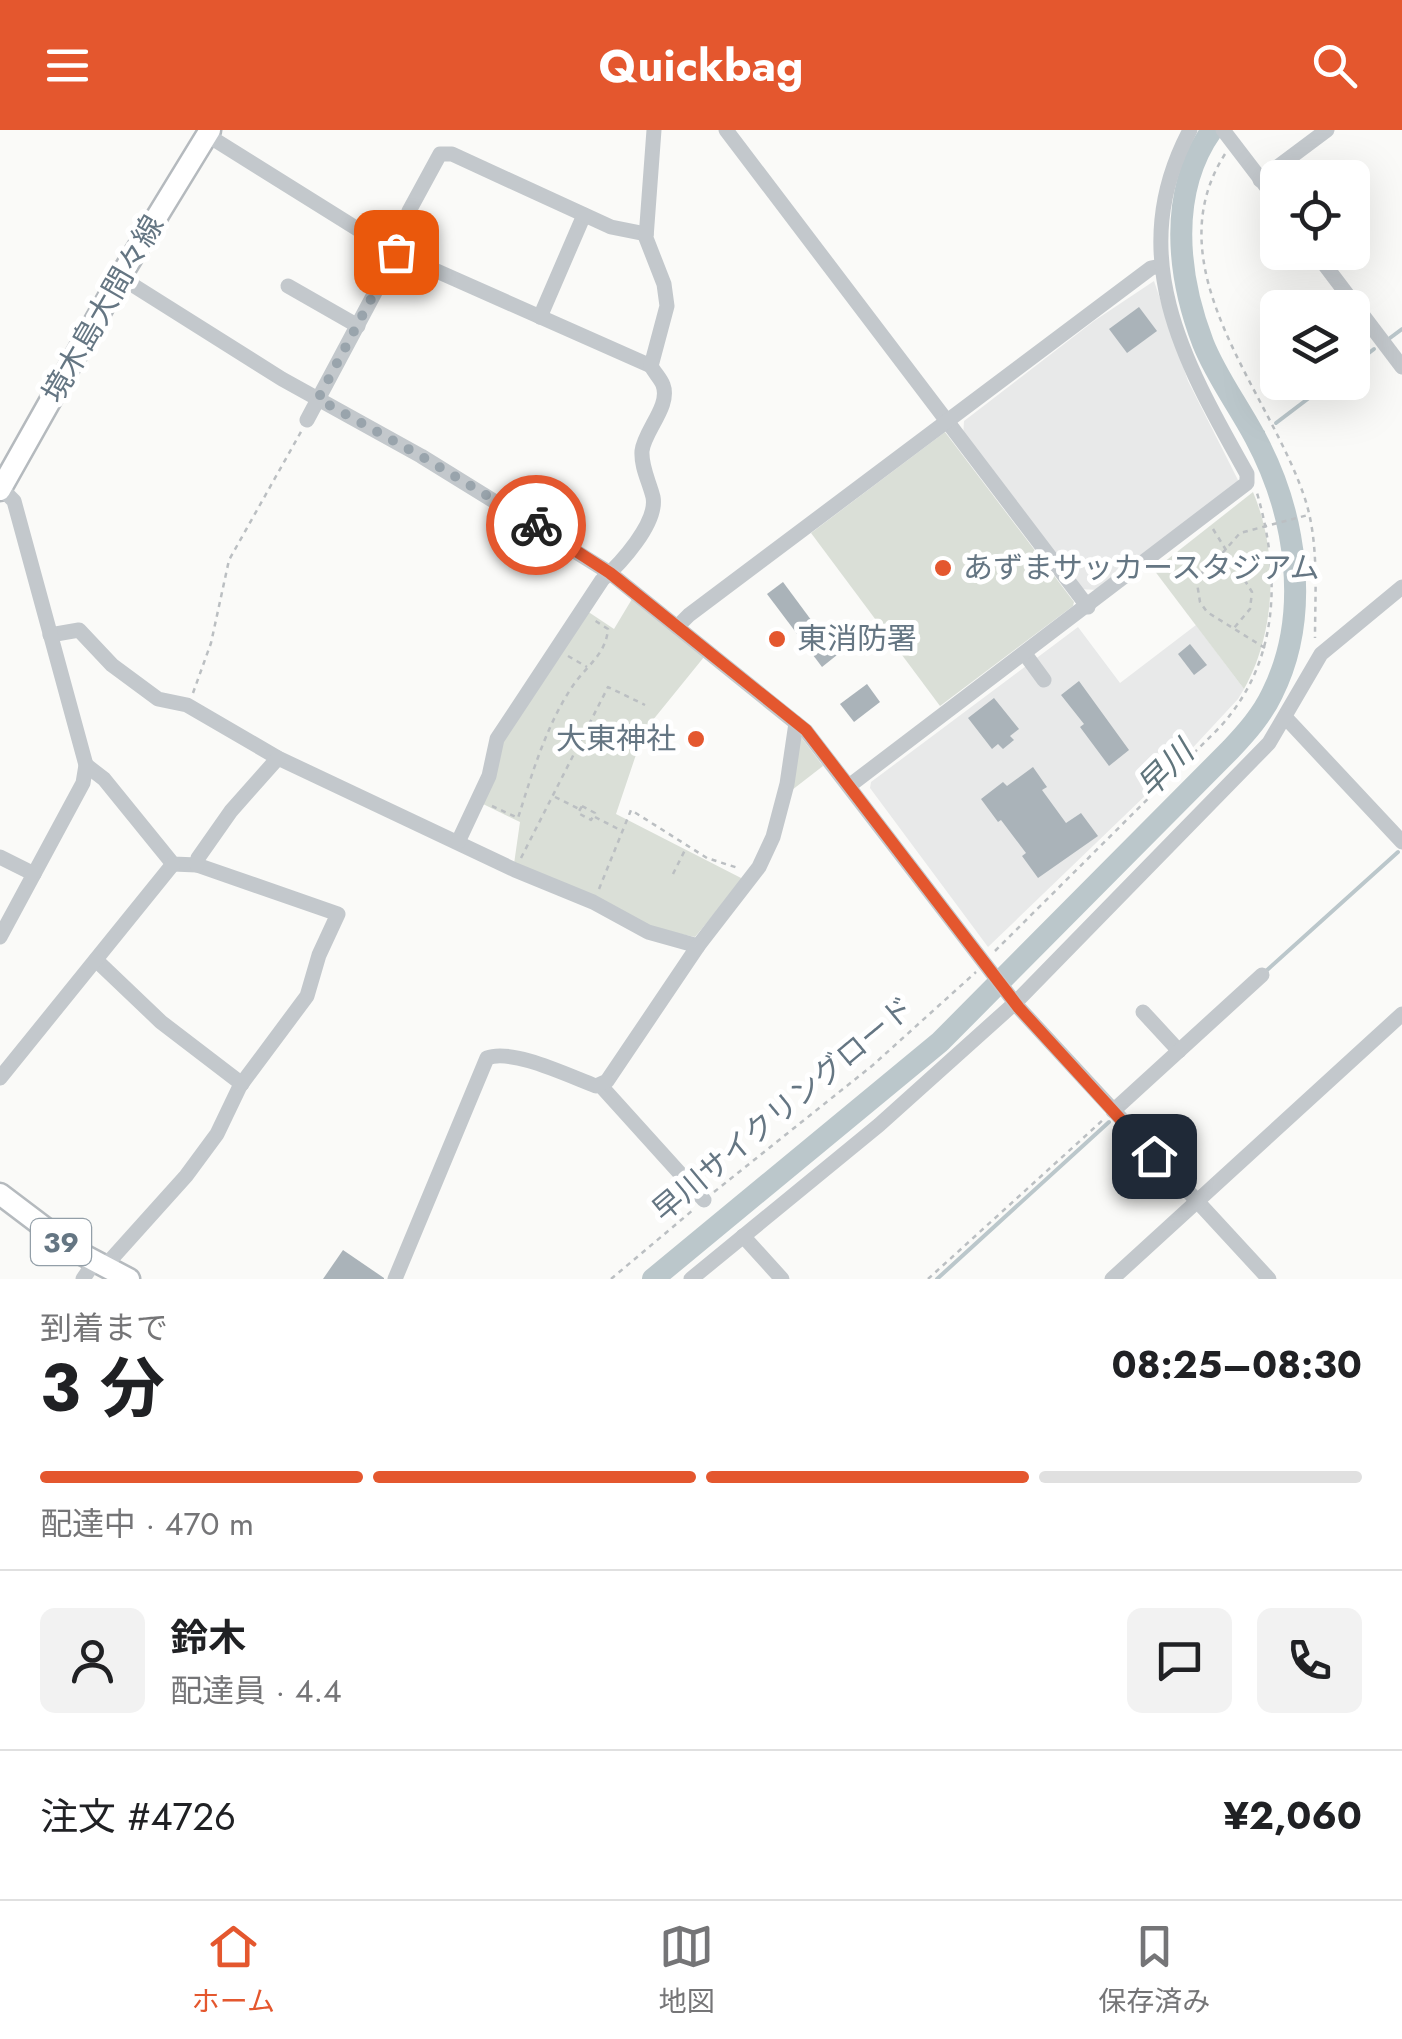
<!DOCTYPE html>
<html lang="ja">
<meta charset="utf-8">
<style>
:root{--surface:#fff;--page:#f2f2f2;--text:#202124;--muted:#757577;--line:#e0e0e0;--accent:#e4572e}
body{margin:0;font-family:Jost,"Noto Sans JP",sans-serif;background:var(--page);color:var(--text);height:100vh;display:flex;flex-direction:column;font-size:38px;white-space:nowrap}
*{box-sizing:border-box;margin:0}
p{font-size:32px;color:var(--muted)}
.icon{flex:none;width:55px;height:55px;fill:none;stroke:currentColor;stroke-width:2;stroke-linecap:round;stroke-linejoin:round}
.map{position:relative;height:1149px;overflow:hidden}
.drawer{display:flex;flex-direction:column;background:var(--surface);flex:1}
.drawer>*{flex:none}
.fabs{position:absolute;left:1260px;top:30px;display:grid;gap:20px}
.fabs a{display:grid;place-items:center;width:110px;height:110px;border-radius:15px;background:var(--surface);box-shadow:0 10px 40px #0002;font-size:50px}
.pin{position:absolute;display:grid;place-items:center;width:85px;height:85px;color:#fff;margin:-42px;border-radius:20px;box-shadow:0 5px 15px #0006}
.courier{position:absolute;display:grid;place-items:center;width:100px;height:100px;margin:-50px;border:8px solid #e4572e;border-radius:50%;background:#fff;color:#222;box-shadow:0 2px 12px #0007}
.summary em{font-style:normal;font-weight:700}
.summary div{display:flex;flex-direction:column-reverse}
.summary{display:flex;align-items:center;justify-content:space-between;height:170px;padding:0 40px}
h1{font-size:65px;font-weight:700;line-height:75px}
.bar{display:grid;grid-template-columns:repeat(4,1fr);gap:15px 10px;align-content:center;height:120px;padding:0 40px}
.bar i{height:12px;border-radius:8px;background:var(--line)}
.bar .selected{background:var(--accent)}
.bar p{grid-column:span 4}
.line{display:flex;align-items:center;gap:25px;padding:0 40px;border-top:2px solid var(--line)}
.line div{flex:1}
.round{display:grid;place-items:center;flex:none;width:105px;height:105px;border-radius:15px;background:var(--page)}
header{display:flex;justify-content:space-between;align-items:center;height:130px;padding:0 40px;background:var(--accent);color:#fff;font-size:45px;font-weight:700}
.menu{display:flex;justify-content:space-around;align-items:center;height:140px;border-top:2px solid var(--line);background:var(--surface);font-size:28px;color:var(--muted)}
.menu a{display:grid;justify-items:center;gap:5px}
.menu .selected{color:var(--accent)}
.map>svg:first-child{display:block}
.built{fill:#e8e9e9}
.green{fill:#dadfd7}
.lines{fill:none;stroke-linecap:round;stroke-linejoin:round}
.stream{stroke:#bbc7cb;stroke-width:4}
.river{stroke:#bbc7cb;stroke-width:22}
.building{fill:#aab3b9}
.major-casing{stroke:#b5babe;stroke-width:25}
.path{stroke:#bbbfc2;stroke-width:2.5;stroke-dasharray:5 5;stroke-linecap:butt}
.minor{stroke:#c3c8cc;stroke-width:15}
.major{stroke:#fff;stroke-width:20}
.done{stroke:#99a4ac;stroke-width:10;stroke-dasharray:0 18}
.route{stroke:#e4572e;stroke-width:12}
.poi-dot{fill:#e4572e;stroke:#fff;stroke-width:4}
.labels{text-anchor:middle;stroke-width:10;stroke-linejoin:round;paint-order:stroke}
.shield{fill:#fff;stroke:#939fa8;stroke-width:2.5}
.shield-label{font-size:28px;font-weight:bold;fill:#657683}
.street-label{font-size:30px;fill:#657683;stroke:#fff}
.poi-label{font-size:30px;fill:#657683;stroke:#fff;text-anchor:start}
.water-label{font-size:32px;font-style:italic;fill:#60757c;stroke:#fff}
</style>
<header><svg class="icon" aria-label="menu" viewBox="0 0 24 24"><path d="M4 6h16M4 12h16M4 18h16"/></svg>Quickbag<svg class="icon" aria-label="search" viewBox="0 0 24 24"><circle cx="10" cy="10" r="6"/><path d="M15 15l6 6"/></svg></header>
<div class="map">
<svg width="1402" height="1149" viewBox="0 0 1402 1149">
<rect width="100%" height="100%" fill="#fafaf8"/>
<g class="built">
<polygon points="1154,151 1188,251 1239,352 1098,460 1079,459 963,308 964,291 1094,191"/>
<polygon points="1196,495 1244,559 1238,569 1174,638 988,817 870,658 871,652 1078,497 1120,553"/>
</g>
<g class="green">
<polygon points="945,302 1074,472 1073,476 940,576 811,403"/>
<path d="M 1253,362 C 1279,423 1276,502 1244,559 L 1154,440 Z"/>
<polygon points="632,469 704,527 644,601 616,684 743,749 695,807 648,797 514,734 520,692 483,674 502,610 587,481 614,499"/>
<polygon points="801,607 823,636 792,660"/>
</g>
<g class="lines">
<g class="stream">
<polyline points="1390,208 1402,199"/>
<polyline points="1352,236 1374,219"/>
<polyline points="1276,293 1330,252"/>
<polyline points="1256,308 1263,302"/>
<polyline points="1267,844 1266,841 1398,722"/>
<polyline points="937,1149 1109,992"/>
</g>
<path class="river" d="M 653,1149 L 940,912 L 1231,619 C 1247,602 1262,585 1272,564 C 1312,484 1296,383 1255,307 C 1238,275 1216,246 1203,213 C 1177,145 1168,62 1212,0"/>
</g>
<g class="building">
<polygon points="1139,177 1157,201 1127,223 1109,199"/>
<polygon points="783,452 837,525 822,537 767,464"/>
<polygon points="1190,514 1207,535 1194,545 1178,524"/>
<polygon points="1079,551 1129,620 1109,636 1080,597 1084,594 1061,565"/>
<polygon points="867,554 880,572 854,592 840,574"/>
<polygon points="994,568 1019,599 1010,606 1014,610 1003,619 998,614 992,619 968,588"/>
<polygon points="1033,637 1047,657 1042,660 1066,693 1081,683 1098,706 1038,748 1022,726 1026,723 1001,690 998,692 981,669 1003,652 1007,656"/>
<polygon points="343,1120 384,1148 384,1149 323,1149"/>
</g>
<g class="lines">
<g class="major-casing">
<g id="major">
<polyline points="0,360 120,147 210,0"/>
<polyline points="0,1064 74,1120 129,1149"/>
</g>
</g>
<g class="path">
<path d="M 1225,24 C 1151,140 1272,263 1306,372 C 1319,415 1315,463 1315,508"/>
<polyline points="1213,399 1252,462 1250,479 1234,498"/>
<polyline points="1265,518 1207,482 1200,472 1197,453 1206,435 1219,427 1240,403 1308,385"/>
<polyline points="568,526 587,537"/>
<polyline points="193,563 211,513 229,430 302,300"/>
<polyline points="555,667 579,679"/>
<path d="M 492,676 L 518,688 C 532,644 546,596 572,557 C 585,537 606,525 608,499 L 594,490"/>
<polygon points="582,676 595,683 591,690 578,683"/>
<polyline points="595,687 622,701"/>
<polyline points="521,728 608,557 645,575"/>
<polyline points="673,744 686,718"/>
<polyline points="599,759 631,680 707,728 738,738"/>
<path d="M 995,821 L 1219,598 C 1280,532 1281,446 1257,363"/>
<polyline points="714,1062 873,935 976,842"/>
<polyline points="611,1149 693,1080"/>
<polyline points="928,1149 1104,989"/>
</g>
<g class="minor">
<polyline points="726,0 1088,477"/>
<polyline points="1223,0 1278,72"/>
<polyline points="207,5 396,123 651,236"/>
<polyline points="1260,50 1327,0"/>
<polyline points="1315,122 1402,237"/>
<polyline points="120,147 282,249 421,326 610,443 806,601 1019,878 1269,1149"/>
<polyline points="288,156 358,196"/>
<polyline points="540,187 584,85"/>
<polyline points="307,290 396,123 409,81 440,24 452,24 611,97 646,104"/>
<polyline points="677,497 689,485 1151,138 1161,136"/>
<polyline points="50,505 79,500 112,535 158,569 187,575 278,628 515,740 593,772 648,802 698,816"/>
<polyline points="1025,524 1044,550"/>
<polyline points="1286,588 1402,712"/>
<polyline points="86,635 104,649 173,734 197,735 338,784 319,825 307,866 240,956 217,1004 186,1046 106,1135"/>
<path d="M 849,656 L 1247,353 L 1247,344 C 1184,232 1123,126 1190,0"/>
<path d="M 458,712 L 489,646 L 497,609 L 602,450 C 620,434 658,393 653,367 C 649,351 641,337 642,321 C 644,301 671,276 663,255 C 661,249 654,242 651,236 L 667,176 L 664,154 L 646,108 L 654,0"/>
<polyline points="0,727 34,744"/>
<polyline points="197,735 198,728 231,681 278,628"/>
<polyline points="0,807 83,653 86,635 14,371 1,358"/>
<polyline points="96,830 161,892 242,954"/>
<polyline points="1143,882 1179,921"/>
<polyline points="0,948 173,734"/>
<polyline points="601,956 704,1070"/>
<polyline points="1113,981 1262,845"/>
<polyline points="743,1106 782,1149"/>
<polyline points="83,1149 95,1131"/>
<path d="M 395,1149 L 487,928 C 512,918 569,946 596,956 L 607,951 L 698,816 L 759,737 L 773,707 L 787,654 L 796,593"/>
<polyline points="691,1149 879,995 1016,872 1269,613 1321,524 1402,457"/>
<polyline points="1112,1149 1402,884"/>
</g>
<use href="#major" class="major"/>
</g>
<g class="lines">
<polyline class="done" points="396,122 318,269 421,326 536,395"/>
<polyline class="route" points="536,395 610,443 806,600 1019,878 1154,1026"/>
</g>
<g class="poi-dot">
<circle cx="943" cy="438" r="10"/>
<circle cx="777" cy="509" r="10"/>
<circle cx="696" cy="609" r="10"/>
</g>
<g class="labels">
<rect class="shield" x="31" y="1089" width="60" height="46" rx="8"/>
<g class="shield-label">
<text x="61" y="1122">39</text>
</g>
<g class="street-label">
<text transform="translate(103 179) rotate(-60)" y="10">境木島大間々線</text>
<text transform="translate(783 979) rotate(-40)" y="10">早川サイクリングロード</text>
</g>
<g class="poi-label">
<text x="963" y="448">あずまサッカースタジアム</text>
<text x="797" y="519">東消防署</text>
<text x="676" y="619" text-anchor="end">大東神社</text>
</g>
<g class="water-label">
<text transform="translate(1165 639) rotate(-45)" y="11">早川</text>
</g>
</g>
</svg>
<div class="fabs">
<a><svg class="icon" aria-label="locate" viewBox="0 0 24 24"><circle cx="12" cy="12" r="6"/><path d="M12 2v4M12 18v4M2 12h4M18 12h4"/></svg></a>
<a><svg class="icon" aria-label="layers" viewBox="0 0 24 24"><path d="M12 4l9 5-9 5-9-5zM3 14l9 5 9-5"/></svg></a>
</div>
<div class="pin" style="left:396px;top:122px;background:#ea580c"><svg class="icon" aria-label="bag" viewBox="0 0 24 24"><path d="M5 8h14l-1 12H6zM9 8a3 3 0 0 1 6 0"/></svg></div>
<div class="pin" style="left:1154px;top:1026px;background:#1f2937"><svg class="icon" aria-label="home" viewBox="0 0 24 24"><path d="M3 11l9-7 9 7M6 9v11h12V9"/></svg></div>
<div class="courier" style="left:536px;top:395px"><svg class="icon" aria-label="bike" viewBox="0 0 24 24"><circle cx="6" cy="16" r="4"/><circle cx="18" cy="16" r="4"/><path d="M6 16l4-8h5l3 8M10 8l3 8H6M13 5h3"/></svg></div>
</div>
<section class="drawer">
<div class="summary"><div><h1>3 分</h1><p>到着まで</p></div><em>08:25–08:30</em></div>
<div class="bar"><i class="selected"></i><i class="selected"></i><i class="selected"></i><i></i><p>配達中 · 470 m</p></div>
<div class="line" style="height:180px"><a class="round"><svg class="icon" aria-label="person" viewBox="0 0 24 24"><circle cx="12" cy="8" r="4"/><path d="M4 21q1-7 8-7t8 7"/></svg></a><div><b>鈴木</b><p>配達員 · 4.4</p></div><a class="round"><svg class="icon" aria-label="chat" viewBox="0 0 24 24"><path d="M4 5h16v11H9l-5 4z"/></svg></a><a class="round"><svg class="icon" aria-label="phone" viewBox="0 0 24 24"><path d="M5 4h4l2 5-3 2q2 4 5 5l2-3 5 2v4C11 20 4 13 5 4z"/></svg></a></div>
<div class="line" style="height:130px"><div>注文 #4726</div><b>¥2,060</b></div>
</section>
<nav class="menu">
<a class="selected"><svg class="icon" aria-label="home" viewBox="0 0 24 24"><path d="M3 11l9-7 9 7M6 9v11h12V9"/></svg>ホーム</a>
<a><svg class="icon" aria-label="map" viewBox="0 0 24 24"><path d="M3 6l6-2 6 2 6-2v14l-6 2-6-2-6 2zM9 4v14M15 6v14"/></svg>地図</a>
<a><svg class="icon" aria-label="saved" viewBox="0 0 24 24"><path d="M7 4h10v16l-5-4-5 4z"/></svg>保存済み</a>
</nav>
